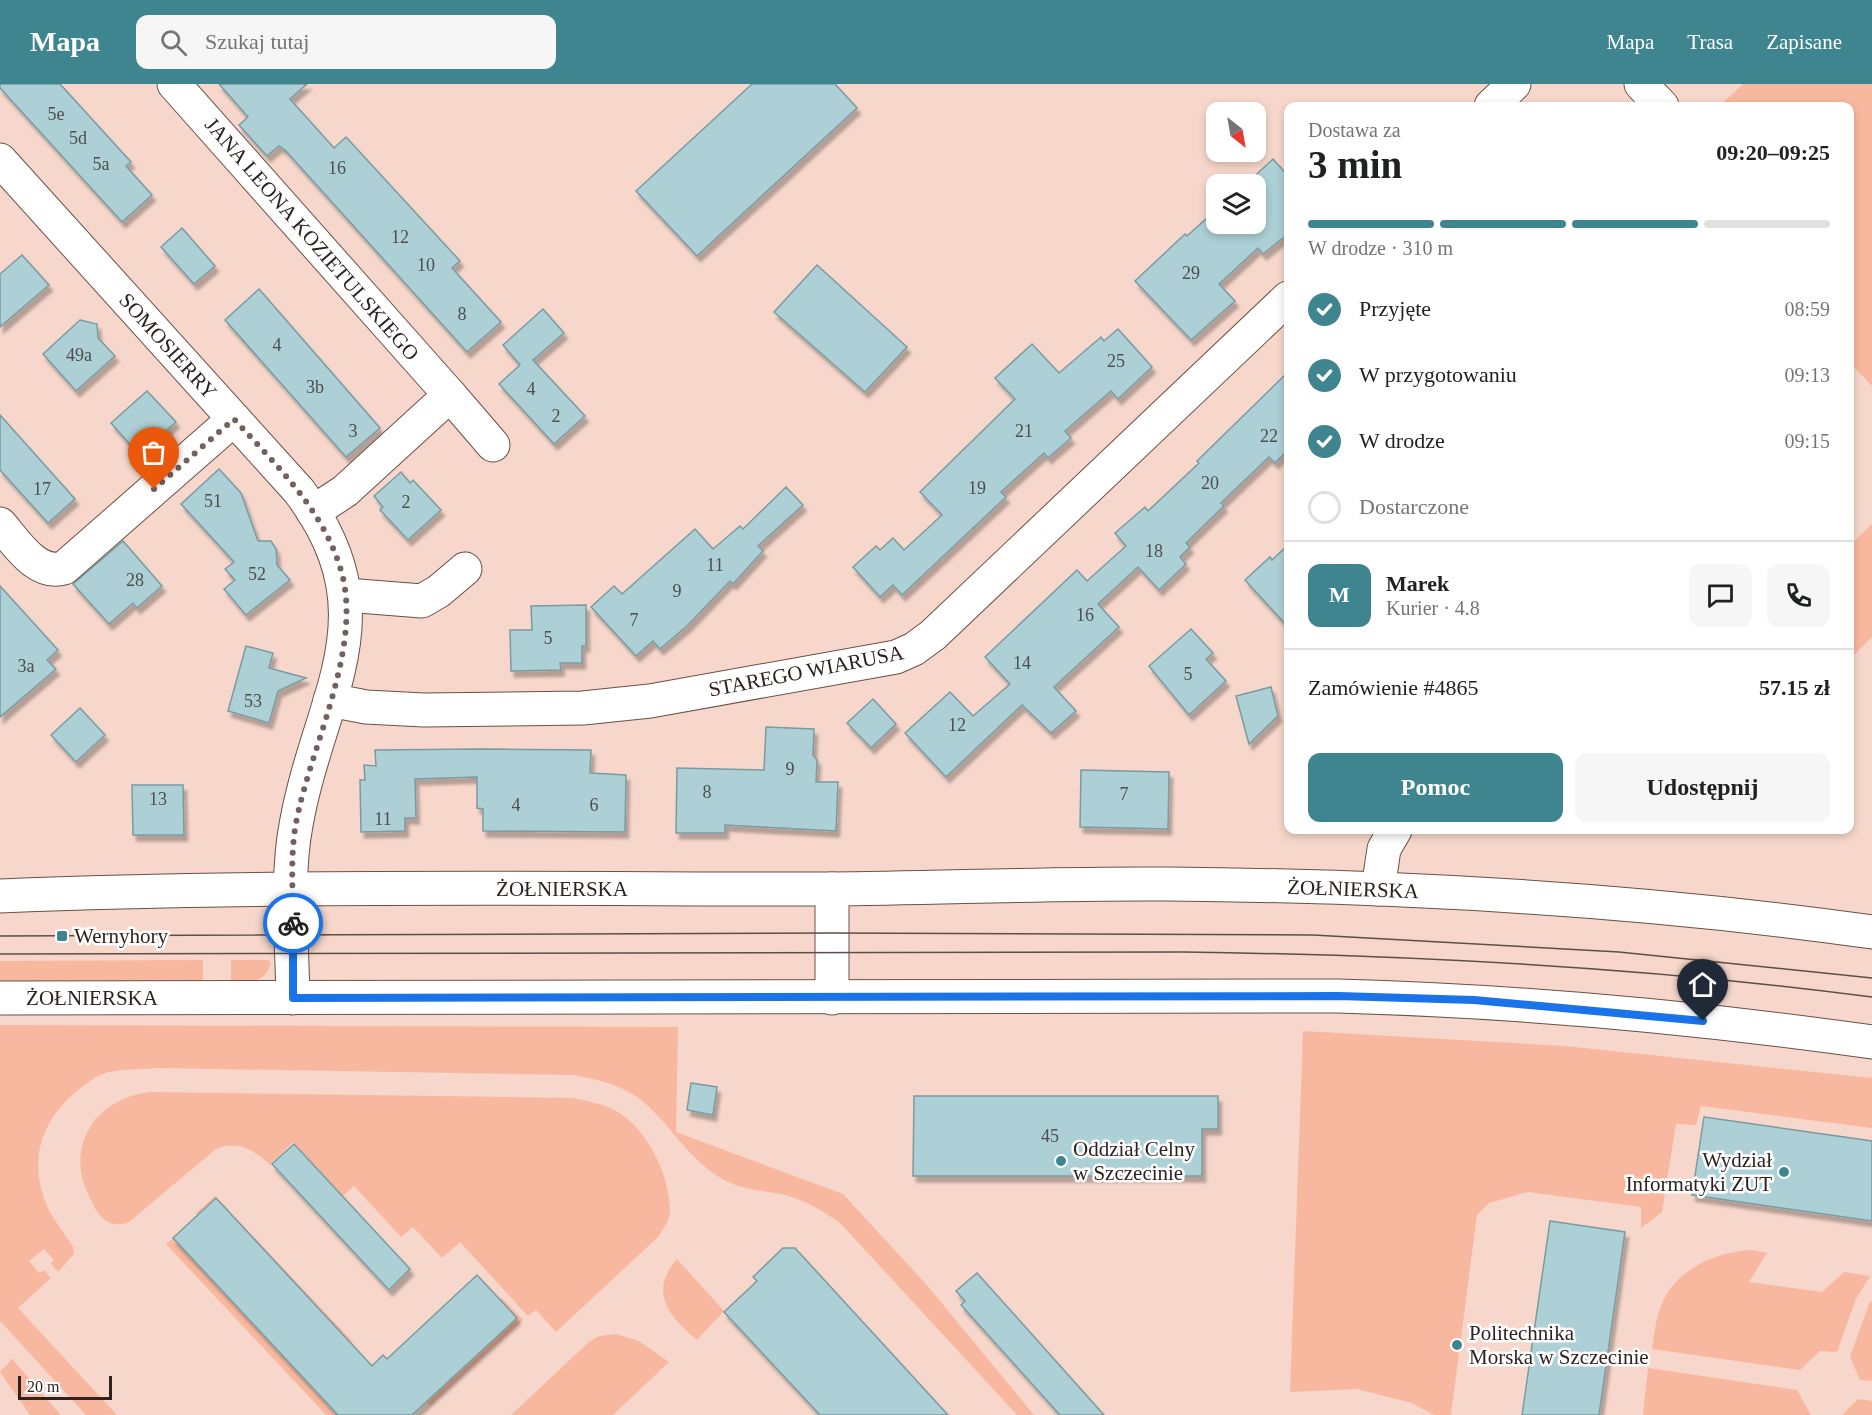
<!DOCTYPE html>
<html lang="pl">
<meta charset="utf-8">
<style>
:root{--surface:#fff;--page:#f6f6f6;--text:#202124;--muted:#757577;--line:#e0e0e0;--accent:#3f8590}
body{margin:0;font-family:"Times New Roman",serif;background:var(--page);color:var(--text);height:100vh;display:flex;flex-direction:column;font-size:22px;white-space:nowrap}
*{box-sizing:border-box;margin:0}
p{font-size:20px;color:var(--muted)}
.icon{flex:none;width:33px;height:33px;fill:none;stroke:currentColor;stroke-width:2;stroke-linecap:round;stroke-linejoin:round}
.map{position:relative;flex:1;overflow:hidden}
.details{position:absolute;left:1284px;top:18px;width:570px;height:732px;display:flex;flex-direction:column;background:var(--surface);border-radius:12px;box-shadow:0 3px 9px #0003}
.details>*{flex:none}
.needle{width:39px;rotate:149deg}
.fabs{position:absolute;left:1206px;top:18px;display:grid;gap:12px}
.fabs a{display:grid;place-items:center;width:60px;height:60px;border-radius:12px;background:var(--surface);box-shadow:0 3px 9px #0003;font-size:30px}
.scale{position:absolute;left:18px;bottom:15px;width:94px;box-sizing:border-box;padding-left:6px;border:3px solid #2e221e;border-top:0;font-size:16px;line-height:21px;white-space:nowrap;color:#2e221e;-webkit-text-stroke:4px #fff;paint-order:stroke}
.pin{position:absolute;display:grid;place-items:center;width:51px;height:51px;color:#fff;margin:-62px -26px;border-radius:50% 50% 50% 0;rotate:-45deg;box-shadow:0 0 6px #0007}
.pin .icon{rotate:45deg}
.courier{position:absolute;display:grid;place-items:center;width:60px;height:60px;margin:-30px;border:4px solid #1a73e8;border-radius:50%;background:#fff;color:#222;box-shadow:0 2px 8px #0007}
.head em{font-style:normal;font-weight:800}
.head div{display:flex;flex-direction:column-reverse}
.head{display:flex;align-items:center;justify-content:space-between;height:102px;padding:0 24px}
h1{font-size:39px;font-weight:800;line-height:45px}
.bar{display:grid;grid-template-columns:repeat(4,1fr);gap:9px 6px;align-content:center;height:72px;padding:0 24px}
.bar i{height:8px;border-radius:4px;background:var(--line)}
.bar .active{background:var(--accent)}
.bar p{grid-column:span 4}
.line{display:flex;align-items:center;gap:15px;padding:0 24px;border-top:2px solid var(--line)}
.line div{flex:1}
.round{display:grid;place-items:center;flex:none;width:63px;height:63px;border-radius:12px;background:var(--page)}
ol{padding:0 24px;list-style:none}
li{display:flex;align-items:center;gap:18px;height:66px}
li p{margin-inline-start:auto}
li .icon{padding:6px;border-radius:50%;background:var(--accent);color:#fff;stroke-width:4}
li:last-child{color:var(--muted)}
li i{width:33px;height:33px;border:3px solid var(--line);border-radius:50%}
.cta{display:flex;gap:12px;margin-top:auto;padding:12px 24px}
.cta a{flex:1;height:69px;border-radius:12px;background:var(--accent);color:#fff;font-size:24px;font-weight:800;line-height:69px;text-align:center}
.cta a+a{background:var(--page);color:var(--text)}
header{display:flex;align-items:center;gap:36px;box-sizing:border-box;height:84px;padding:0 30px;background:var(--accent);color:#fff}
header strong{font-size:28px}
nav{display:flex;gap:33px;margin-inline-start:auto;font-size:21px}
.search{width:420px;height:54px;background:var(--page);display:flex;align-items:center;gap:15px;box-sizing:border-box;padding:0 21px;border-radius:12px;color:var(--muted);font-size:22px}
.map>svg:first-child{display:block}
.green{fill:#f8b89f}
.building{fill:#acd0d6;stroke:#799ba1;stroke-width:1.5;filter:url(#shadow)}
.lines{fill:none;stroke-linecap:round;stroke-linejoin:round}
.minor-casing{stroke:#6a5046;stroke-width:35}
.minor{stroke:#fff;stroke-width:33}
.tram{stroke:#5f4e48;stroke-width:1.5}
.done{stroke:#74615b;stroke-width:6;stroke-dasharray:0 10.8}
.route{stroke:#1a73e8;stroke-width:8}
.poi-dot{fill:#3f8590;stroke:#fff;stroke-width:2}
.labels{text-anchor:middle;stroke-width:5;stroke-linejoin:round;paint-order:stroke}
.number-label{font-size:18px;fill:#4e4e4c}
.street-label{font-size:21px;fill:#2e221e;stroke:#fff}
.poi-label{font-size:21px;fill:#2e221e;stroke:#fff;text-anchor:start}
</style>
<header>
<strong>Mapa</strong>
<div class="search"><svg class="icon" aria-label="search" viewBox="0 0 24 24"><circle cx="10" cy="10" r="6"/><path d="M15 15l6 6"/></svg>Szukaj tutaj</div>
<nav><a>Mapa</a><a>Trasa</a><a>Zapisane</a></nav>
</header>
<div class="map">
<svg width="1872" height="1331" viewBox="0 0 1872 1331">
<defs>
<filter id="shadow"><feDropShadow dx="3.5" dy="6" stdDeviation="1.5" flood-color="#0004"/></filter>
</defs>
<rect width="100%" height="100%" fill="#f7d7cb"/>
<g class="green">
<polygon points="1743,0 1872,0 1872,302 1850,279 1850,22 1719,22"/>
<polygon points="1872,440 1872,553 1850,575 1850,461"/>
<polygon points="203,876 203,900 0,900 0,877"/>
<path d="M 231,876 L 268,876 L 271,879 C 265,900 250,898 231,900 Z"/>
<path d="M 0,941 L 678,943 L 676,1048 L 843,1110 L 926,1200 L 1034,1331 L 1017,1331 L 841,1140 C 825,1128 808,1118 789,1112 C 764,1106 741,1107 719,1093 C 689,1074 672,1044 647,1021 C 627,1002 598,995 572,991 L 158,984 C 140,986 119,984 103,990 C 91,995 82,1003 72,1011 C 38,1043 29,1081 48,1124 C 55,1138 65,1150 73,1163 L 74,1170 L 58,1188 L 51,1179 L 54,1176 L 44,1165 L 29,1177 L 39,1189 L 44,1186 L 51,1194 L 18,1224 L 117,1331 L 86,1331 L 0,1237 Z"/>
<polygon points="1303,947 1565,962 1872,994 1872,1044 1701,1022 1696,1041 1676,1040 1662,1128 1641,1144 1641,1123 1528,1108 1489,1119 1477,1131 1451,1331 1434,1331 1412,1319 1357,1305 1290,1308"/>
<path d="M 150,1008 L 573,1014 C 588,1017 604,1020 618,1028 C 648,1047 668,1088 670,1124 C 671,1135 664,1144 658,1153 L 556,1248 L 536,1226 L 528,1232 L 460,1158 L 442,1174 L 413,1143 L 401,1153 L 354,1102 L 343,1112 L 293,1058 L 270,1081 C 255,1066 237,1056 216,1065 L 129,1138 C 106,1146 98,1131 89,1112 C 64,1062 96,1014 150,1008 Z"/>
<polygon points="215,1112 353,1258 351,1259 216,1115 197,1132 196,1129"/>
<polygon points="173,1154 338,1331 326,1331 166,1160"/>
<path d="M 1752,1166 L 1767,1169 L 1749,1198 L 1822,1208 L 1844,1188 L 1870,1192 L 1856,1215 L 1837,1268 L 1820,1267 L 1800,1286 L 1652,1265 C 1654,1253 1655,1240 1659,1228 C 1671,1187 1713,1168 1752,1166 Z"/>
<path d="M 677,1175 L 724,1227 L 697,1256 C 669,1233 648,1208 677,1175 Z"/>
<polygon points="501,1213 523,1236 430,1322 427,1318 516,1234 499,1215"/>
<polygon points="1870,1217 1872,1218 1872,1297 1860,1296 1850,1273"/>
<polygon points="616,1250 639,1257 669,1278 613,1331 511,1331 589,1258 599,1252"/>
<polygon points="12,1275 61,1331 30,1331 0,1288"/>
<polygon points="1648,1284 1797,1306 1811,1331 1643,1331"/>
<polygon points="1858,1315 1872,1317 1872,1331 1842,1331"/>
</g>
<g class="building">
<polygon points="0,0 60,0 131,78 126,82 152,111 122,138 0,4"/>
<polygon points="219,0 307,0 290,15 334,64 346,53 460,177 452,184 501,238 467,268 285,66 279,62 267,72 239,41 248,33"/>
<polygon points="752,0 835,0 857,24 697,172 636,107"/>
<polygon points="1273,75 1288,92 1288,150 1263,170 1258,164 1219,200 1235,217 1191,256 1135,197 1185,150 1187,152 1216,126 1216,140 1256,140 1256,100 1246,100"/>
<polygon points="182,144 215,182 194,200 161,163"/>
<polygon points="22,171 49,201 0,243 0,190"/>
<polygon points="817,181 907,263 865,308 774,228"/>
<polygon points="259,205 380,344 346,373 225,236"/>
<polygon points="543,225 564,249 533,276 585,332 554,360 499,300 520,281 503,261"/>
<polygon points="80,236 97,240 98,254 115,272 76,307 43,270"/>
<polygon points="1118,245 1152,283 1118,315 1111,307 1065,347 1071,354 1048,374 1044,369 1001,408 1006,413 902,511 893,501 880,513 853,483 876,462 880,466 893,454 904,466 942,431 920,408 1015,315 995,294 1032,260 1059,289 1101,253 1104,257"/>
<polygon points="1288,288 1288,366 1275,379 1269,373 1221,419 1224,422 1186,459 1190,463 1180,473 1186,480 1159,506 1138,483 1098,520 1119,543 1054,603 1076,627 1051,649 1022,621 946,693 905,649 950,608 973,632 1010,600 985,573 1077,486 1087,497 1126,462 1115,449 1145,423 1148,427 1199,379 1197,377"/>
<polygon points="147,307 176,338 162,350 165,354 142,374 111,339"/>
<polygon points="0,331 75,415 48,439 0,386"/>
<polygon points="219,385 241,409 258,457 271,457 276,465 277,481 290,496 246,531 224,505 235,496 225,485 234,478 181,420"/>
<polygon points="401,388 410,399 413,396 441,426 408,456 380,426 383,423 374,412"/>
<polygon points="786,403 803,421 758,462 763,467 733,500 730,497 688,541 660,565 653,557 636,572 591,523 614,502 622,510 695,445 713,465 740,442 743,445"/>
<polygon points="123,457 162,502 137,524 133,519 109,540 73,500"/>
<polygon points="1288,461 1288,543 1245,496 1270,473 1272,476"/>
<polygon points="0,502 58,566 47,576 56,585 0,633"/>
<polygon points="586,521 586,562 582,562 582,579 560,579 561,586 511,587 510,546 532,546 531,522"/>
<polygon points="1191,545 1213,569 1206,575 1226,597 1189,631 1149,582"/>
<polygon points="246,562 273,569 269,584 306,594 278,607 269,639 228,627"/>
<polygon points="1271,603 1278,632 1249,660 1236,612"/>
<polygon points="873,615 896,640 871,664 847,639"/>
<polygon points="80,624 105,651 76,678 51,651"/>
<polygon points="766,643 814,645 813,671 817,676 816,698 838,698 836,747 725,741 725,749 676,749 677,684 764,686"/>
<polygon points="480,665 591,666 590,689 626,691 625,748 483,747 483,725 477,724 477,693 415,695 416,734 405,734 405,747 361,748 360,696 365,696 364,681 376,682 375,666"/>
<polygon points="1081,686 1169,688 1168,745 1080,743"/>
<polygon points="132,701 183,701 184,751 133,751"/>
<polygon points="691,999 717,1003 713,1031 687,1026"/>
<polygon points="914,1012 1218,1012 1218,1045 1202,1045 1202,1092 913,1092"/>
<polygon points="1704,1033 1872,1057 1872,1137 1692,1111"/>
<polygon points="294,1060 410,1185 389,1206 272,1080"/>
<polygon points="216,1114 372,1282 383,1271 387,1275 477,1191 517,1234 412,1331 338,1331 173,1154"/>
<polygon points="1550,1137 1625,1148 1599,1331 1522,1331"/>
<polygon points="783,1164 795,1164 948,1331 820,1331 724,1228 757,1197 753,1193"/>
<polygon points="977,1189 1104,1331 1060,1331 961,1221 965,1217 956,1207"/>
</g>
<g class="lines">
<g class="minor-casing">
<g id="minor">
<polyline points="174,0 450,311 345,407 313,428"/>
<polyline points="1641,0 1662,22"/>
<polyline points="1491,22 1514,0"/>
<path d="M 0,76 L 299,407 C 393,532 319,611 296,741 C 286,793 292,860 293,914"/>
<polyline points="450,311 493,361"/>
<path d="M 0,440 C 16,458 36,492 64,484 L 234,335"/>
<polyline points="346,511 422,517 439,507 465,485"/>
<polyline points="330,616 366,623 424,626 583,624 650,617 896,573 914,565 933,551 1288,214"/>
<polyline points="832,805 832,914"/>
<polyline points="1378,805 1384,765 1395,746"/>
<path d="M 0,812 C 276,801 553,805 829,805 C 942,804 1055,799 1168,800 C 1403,802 1638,815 1872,848"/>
<path d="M 0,914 L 1338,912 C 1517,917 1695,933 1872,958"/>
</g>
</g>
<use href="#minor" class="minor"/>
<g class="tram">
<polyline points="0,852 832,849 1313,851 1619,868 1872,894"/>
<path d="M 0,870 L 1184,868 C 1414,871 1644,883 1872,913"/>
</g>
</g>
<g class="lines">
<path class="done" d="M 154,405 L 234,335 C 277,382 325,427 342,490 C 362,566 310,664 296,739 C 290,772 293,806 293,839"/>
<polyline class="route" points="293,839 293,914 1338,912 1474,916 1703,937"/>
</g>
<g class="poi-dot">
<rect x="56" y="846" width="12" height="12" rx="3"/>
<circle cx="1061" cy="1077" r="6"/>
<circle cx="1784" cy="1088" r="6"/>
<circle cx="1457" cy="1261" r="6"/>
</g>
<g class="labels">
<g class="number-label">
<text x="56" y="36">5e</text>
<text x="78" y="60">5d</text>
<text x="101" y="86">5a</text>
<text x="337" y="90">16</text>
<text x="400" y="159">12</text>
<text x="426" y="187">10</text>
<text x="1191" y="195">29</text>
<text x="462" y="236">8</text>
<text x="277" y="267">4</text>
<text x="79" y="277">49a</text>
<text x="1116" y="283">25</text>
<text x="315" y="309">3b</text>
<text x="531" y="311">4</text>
<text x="556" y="338">2</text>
<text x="353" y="353">3</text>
<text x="1024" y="353">21</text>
<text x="1269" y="358">22</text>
<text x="1210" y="405">20</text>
<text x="977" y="410">19</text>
<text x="42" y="411">17</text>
<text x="213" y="423">51</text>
<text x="406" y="424">2</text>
<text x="1154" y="473">18</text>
<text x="715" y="487">11</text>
<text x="257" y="496">52</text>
<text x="135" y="502">28</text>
<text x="677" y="513">9</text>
<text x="1085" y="537">16</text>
<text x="634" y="542">7</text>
<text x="548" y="560">5</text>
<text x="1022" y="585">14</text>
<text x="26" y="588">3a</text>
<text x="1188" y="596">5</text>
<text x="253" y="623">53</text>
<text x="957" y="647">12</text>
<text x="790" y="691">9</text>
<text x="707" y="714">8</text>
<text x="1124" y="716">7</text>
<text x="158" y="721">13</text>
<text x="516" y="727">4</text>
<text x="594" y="727">6</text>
<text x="383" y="741">11</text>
<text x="1050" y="1058">45</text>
</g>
<g class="street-label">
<text transform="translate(312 155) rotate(49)" y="7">JANA LEONA KOZIETULSKIEGO</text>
<text transform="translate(168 262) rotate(48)" y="7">SOMOSIERRY</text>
<text transform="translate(806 587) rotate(-11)" y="7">STAREGO WIARUSA</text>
<text x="562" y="812">ŻOŁNIERSKA</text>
<text transform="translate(1353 805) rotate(2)" y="7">ŻOŁNIERSKA</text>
<text x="92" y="921">ŻOŁNIERSKA</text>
</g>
<g class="poi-label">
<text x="74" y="859">Wernyhory</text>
<text x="1073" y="1072">Oddział Celny<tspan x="1073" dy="24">w Szczecinie</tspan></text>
<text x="1772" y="1083" text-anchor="end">Wydział<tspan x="1772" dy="24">Informatyki ZUT</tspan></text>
<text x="1469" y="1256">Politechnika<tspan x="1469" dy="24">Morska w Szczecinie</tspan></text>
</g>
</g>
</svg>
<div class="fabs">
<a><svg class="needle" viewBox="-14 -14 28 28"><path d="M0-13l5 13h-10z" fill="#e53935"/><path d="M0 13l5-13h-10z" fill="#757577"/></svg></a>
<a><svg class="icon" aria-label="layers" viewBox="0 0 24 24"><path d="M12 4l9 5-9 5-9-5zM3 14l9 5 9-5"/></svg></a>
</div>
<div class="scale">20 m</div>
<div class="pin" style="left:154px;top:405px;background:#ea580c"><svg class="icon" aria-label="bag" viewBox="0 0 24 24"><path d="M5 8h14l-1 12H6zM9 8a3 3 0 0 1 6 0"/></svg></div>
<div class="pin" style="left:1703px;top:937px;background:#1f2937"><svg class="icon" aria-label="home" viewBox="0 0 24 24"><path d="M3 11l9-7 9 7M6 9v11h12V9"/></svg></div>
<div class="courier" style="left:293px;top:839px"><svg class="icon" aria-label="bike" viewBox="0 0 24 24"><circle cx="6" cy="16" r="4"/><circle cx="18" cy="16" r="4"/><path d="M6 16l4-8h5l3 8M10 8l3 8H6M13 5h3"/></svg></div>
<section class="details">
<div class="head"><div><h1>3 min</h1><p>Dostawa za</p></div><em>09:20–09:25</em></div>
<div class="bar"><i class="active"></i><i class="active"></i><i class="active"></i><i></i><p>W drodze · 310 m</p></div>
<ol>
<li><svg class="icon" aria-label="check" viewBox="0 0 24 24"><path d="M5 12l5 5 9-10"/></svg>Przyjęte<p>08:59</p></li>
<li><svg class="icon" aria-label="check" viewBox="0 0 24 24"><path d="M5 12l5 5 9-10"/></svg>W przygotowaniu<p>09:13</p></li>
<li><svg class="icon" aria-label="check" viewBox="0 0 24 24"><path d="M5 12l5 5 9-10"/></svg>W drodze<p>09:15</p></li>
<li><i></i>Dostarczone</li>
</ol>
<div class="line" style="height:108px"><b class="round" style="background:var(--accent);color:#fff">M</b><div><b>Marek</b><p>Kurier · 4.8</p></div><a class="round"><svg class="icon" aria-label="chat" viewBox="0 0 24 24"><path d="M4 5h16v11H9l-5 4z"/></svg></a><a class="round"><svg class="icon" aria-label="phone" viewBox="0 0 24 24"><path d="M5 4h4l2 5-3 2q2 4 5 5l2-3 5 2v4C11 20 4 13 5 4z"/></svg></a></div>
<div class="line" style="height:78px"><div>Zamówienie #4865</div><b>57.15 zł</b></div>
<div class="cta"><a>Pomoc</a><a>Udostępnij</a></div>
</section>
</div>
